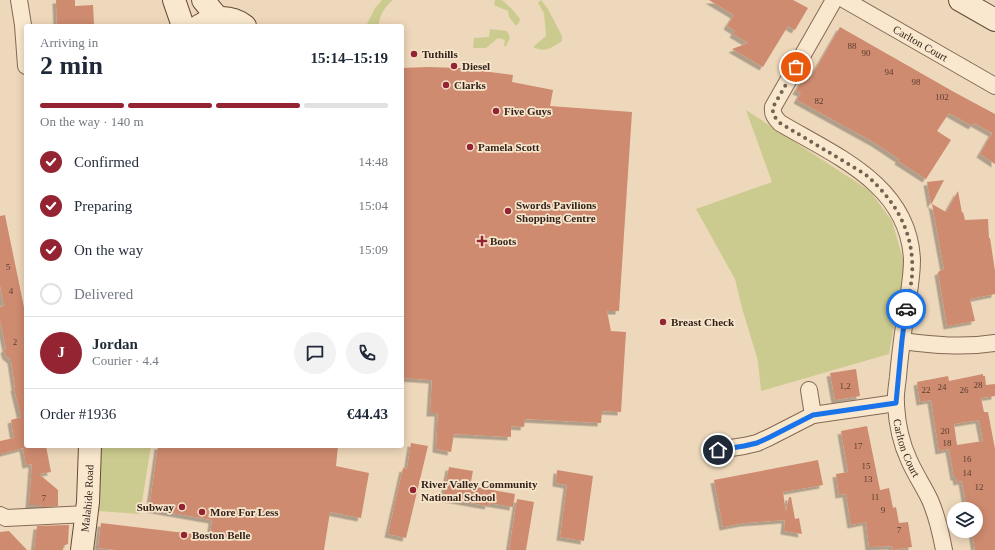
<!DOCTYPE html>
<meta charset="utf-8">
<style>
:root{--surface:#fff;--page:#f2f2f3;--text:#1f2937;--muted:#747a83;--line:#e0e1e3;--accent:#952433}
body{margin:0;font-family:"Times New Roman",serif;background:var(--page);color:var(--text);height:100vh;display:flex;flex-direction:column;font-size:15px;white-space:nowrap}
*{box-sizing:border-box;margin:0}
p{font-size:13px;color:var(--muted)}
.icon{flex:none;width:22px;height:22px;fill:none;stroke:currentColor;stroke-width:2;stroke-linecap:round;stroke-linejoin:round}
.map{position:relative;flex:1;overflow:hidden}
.details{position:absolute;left:24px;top:24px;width:380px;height:424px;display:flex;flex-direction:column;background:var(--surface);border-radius:4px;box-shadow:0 2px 10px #0003}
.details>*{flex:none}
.fabs{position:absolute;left:947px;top:502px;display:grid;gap:8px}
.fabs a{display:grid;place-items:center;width:36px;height:36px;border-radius:50%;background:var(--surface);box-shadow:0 2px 10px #0003;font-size:20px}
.pin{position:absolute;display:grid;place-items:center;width:34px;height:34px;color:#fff;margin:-17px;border:2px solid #fff;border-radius:50%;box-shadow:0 1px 4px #0007}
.courier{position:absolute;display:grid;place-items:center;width:40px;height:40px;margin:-20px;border:3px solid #1a73e8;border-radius:50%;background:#fff;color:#222;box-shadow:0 1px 5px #0007}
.overview em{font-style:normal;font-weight:800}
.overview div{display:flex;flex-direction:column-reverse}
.overview{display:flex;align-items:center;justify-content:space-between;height:68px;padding:0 16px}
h1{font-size:26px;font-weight:800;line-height:30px}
.bar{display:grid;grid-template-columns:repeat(4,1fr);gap:6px 4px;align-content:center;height:48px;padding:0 16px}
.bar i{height:5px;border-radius:3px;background:var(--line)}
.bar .current{background:var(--accent)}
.bar p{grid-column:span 4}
.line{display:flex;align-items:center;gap:10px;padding:0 16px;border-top:1px solid var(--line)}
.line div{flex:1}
.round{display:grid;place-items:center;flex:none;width:42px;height:42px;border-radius:21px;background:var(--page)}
ol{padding:0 16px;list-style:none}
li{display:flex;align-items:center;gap:12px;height:44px}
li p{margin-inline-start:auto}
li .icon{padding:4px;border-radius:50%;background:var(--accent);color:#fff;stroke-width:4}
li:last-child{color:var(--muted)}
li i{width:22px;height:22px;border:2px solid var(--line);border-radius:50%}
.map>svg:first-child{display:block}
.green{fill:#cccb8f}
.building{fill:#ce8b70;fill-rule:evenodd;filter:url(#shadow)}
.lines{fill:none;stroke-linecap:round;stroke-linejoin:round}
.street-casing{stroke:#856955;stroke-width:18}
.secondary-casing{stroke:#674a38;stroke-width:24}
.street{stroke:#f9e7ce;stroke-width:16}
.secondary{stroke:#f9e7ce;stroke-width:22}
.done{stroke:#756252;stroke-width:4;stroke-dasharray:0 7.2}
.route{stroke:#1a73e8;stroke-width:5}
.poi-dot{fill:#952433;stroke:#f6e4cb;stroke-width:1.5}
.labels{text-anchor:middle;stroke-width:3.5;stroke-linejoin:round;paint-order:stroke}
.number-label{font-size:9px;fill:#5a3d30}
.street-label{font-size:11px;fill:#34231a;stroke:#f6e4cb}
.poi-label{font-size:11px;font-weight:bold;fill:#34231a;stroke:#f6e4cb;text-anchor:start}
</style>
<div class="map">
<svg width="995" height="550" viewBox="0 0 995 550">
<defs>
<filter id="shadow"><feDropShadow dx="-3.5" dy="3.5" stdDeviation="0" flood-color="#0004"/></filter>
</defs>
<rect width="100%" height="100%" fill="#eed8bb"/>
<g class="green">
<path d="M 382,0 L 393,0 C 386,5 378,17 379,26 L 366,26 L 375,8 Z"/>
<polygon points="495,0 502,0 512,9 520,19 519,23 516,26 509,17 508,11 494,5"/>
<path d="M 541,0 L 548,9 L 562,36 L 562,41 C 551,48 545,53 533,47 L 546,36 L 544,13 L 538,3 Z"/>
<polygon points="490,29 507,31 510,38 506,46 504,46 505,40 498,38 486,48 473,48 474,38 489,37"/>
<polygon points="746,110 870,191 892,221 905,266 889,354 761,391 758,361 742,308 735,279 696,209 772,182"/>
<polygon points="102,446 151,446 140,514 98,511"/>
</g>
<g class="building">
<polygon points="56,0 75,0 75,6 93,5 94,24 81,25 81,26 57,26"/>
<polygon points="709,0 793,0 808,8 795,30 788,26 763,67 732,49 748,43 733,34 735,31 727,26 734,15"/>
<polygon points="840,27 954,92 995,114 995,164 980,154 992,133 974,123 972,126 949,113 937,131 951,140 926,179 898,161 899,159 875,143 797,100 801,93 796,91 806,74 811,77"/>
<polygon points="427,67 460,68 513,75 512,82 553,90 550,106 632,112 619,311 607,311 611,331 626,332 621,412 602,411 601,423 525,419 524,427 511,426 511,437 454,434 451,452 436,449 438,413 430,413 432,380 402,378 402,68"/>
<polygon points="944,180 931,205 927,182"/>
<polygon points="958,191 962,213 963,212 965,220 988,219 989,238 990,238 995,271 995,294 970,299 975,321 947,326 938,272 944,269 932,204 946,212"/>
<polygon points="5,215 26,317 26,446 46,446 51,472 39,474 58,490 58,506 40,507 41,505 29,505 32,464 26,465 23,448 0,454 0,441 14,438 11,420 21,417 14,388 15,387 11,360 6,356 4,350 6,348 0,320 0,307 4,306 0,285 0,216"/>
<polygon points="856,369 860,396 835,400 830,373"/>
<path d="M 983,374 L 983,376 L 985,376 L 986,385 L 995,384 L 995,396 L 981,398 L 984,412 L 988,412 L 995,449 L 995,550 L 975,550 L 972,531 L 976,531 L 976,509 L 967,509 L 962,481 L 957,482 L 956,477 L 954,477 L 949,449 L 939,451 L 931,400 L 920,402 L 917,382 L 948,376 L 949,381 ZM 979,420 L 983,441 L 957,445 L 954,424 Z"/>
<polygon points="867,426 880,490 889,488 893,508 896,507 899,523 908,522 912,547 893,550 892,546 869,547 866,522 851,525 846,494 839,495 836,474 848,472 841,431"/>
<polygon points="411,443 428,446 406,538 388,534 403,468 407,469"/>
<polygon points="158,446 338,446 336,466 369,473 361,518 330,512 324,550 117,550 98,548 101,523 210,536 212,520 149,509"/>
<polygon points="818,460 823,485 783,492 786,512 789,497 791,497 795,519 799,518 802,534 784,531 785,520 744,523 723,527 714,480"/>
<polygon points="449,467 473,471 470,486 515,494 513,507 489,503 488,506 443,498"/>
<polygon points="557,470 593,476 584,541 560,537 567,485 556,483"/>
<polygon points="517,499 534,502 526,550 509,550"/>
<polygon points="69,525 68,544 63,546 63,550 34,550 37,526"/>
<polygon points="9,531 27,550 0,550 0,532"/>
</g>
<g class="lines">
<g class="street-casing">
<g id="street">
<polyline points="19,0 23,25 26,66"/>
<path id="s1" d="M 834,0 L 773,107 C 772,114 775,118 780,123 C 836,156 909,185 912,260 C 912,273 910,286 908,299 C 904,325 900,351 898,377 C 897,386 895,396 896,405 C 897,423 901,443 909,460 C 915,474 924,487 930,500 C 937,516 941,534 944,550"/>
<path id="s2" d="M 845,0 L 995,86"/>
<path d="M 902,341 C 934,345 962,348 995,343"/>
<polyline points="809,390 813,415"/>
<polyline points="718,450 744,446 757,443 770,437 813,415 896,403"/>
<polyline points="0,515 6,518 87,514"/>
</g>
</g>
<g class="secondary-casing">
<g id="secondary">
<polyline points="174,0 183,26"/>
<polyline points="203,0 218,18"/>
<polyline points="960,0 995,20"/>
<path d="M 199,26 C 214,16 230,15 245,26"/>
<path id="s3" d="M 82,550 L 88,502 L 90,446"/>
</g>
</g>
<use href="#street" class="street"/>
<use href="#secondary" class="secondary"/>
</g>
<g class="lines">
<path class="done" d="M 796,67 L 773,107 C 772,114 775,118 780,123 L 865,174 C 896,201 915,233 912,276 C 911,287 908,298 906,309"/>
<polyline class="route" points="718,450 744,446 757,443 770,437 813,415 896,403 902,340 906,309"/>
</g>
<g class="poi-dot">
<circle cx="414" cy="54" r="4"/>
<circle cx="454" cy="66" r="4"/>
<circle cx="446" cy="85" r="4"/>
<circle cx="496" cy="111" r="4"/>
<circle cx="470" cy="147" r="4"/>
<circle cx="508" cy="211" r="4"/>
<path d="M480 235h4v4h4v4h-4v4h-4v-4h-4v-4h4z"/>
<circle cx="663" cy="322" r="4"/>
<circle cx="413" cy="490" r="4"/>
<circle cx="182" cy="507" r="4"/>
<circle cx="202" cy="512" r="4"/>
<circle cx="184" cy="535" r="4"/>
</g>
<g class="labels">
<g class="number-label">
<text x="852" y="49">88</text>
<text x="866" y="56">90</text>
<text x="889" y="75">94</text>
<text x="916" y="85">98</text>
<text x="942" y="100">102</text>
<text x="819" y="104">82</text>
<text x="8" y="270">5</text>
<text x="11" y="294">4</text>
<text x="15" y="345">2</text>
<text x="978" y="388">28</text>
<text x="845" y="389">1,2</text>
<text x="942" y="390">24</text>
<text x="926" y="393">22</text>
<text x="964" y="393">26</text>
<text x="945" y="434">20</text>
<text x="947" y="446">18</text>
<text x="858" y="449">17</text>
<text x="967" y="462">16</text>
<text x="866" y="469">15</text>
<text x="967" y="476">14</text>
<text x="868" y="482">13</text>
<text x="979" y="490">12</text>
<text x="875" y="500">11</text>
<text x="44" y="501">7</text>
<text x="883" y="513">9</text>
<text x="899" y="533">7</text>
</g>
<g class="street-label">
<text dy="4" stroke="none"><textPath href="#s2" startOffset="87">Carlton Court</textPath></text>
<text dy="4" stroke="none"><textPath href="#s1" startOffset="532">Carlton Court</textPath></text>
<text dy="4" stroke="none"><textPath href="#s3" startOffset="52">Malahide Road</textPath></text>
</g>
<g class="poi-label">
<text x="422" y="58">Tuthills</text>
<text x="462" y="70">Diesel</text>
<text x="454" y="89">Clarks</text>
<text x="504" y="115">Five Guys</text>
<text x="478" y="151">Pamela Scott</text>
<text x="516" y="209">Swords Pavilions<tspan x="516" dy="13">Shopping Centre</tspan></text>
<text x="490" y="245">Boots</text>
<text x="671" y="326">Breast Check</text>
<text x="421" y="488">River Valley Community<tspan x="421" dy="13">National School</tspan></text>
<text x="174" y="511" text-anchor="end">Subway</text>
<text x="210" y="516">More For Less</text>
<text x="192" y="539">Boston Belle</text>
</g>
</g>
</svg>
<div class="fabs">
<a><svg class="icon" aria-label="layers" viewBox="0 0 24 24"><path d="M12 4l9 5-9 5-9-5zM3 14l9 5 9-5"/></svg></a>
</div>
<div class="pin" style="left:796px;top:67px;background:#ea580c"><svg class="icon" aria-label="bag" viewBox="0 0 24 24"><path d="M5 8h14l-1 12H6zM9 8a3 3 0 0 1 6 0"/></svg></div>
<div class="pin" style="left:718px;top:450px;background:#1f2937"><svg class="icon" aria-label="home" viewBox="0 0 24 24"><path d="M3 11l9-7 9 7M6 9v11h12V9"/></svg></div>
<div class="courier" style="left:906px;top:309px"><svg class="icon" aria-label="car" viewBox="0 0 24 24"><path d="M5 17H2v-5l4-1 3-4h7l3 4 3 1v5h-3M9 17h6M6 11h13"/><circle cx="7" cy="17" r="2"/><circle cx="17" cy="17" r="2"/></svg></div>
<section class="details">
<div class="overview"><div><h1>2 min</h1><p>Arriving in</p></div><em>15:14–15:19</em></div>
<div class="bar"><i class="current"></i><i class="current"></i><i class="current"></i><i></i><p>On the way · 140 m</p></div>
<ol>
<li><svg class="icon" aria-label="check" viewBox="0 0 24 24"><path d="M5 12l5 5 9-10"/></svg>Confirmed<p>14:48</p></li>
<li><svg class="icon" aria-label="check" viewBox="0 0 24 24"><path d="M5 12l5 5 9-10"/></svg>Preparing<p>15:04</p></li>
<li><svg class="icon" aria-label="check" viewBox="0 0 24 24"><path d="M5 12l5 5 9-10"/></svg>On the way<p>15:09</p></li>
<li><i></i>Delivered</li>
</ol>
<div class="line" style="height:72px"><b class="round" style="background:var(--accent);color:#fff">J</b><div><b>Jordan</b><p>Courier · 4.4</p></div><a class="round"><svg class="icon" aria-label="chat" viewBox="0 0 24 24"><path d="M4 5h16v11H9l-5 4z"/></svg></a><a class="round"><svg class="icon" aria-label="phone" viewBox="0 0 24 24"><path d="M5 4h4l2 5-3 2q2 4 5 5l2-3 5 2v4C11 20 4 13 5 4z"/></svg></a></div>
<div class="line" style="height:52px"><div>Order #1936</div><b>€44.43</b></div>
</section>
</div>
